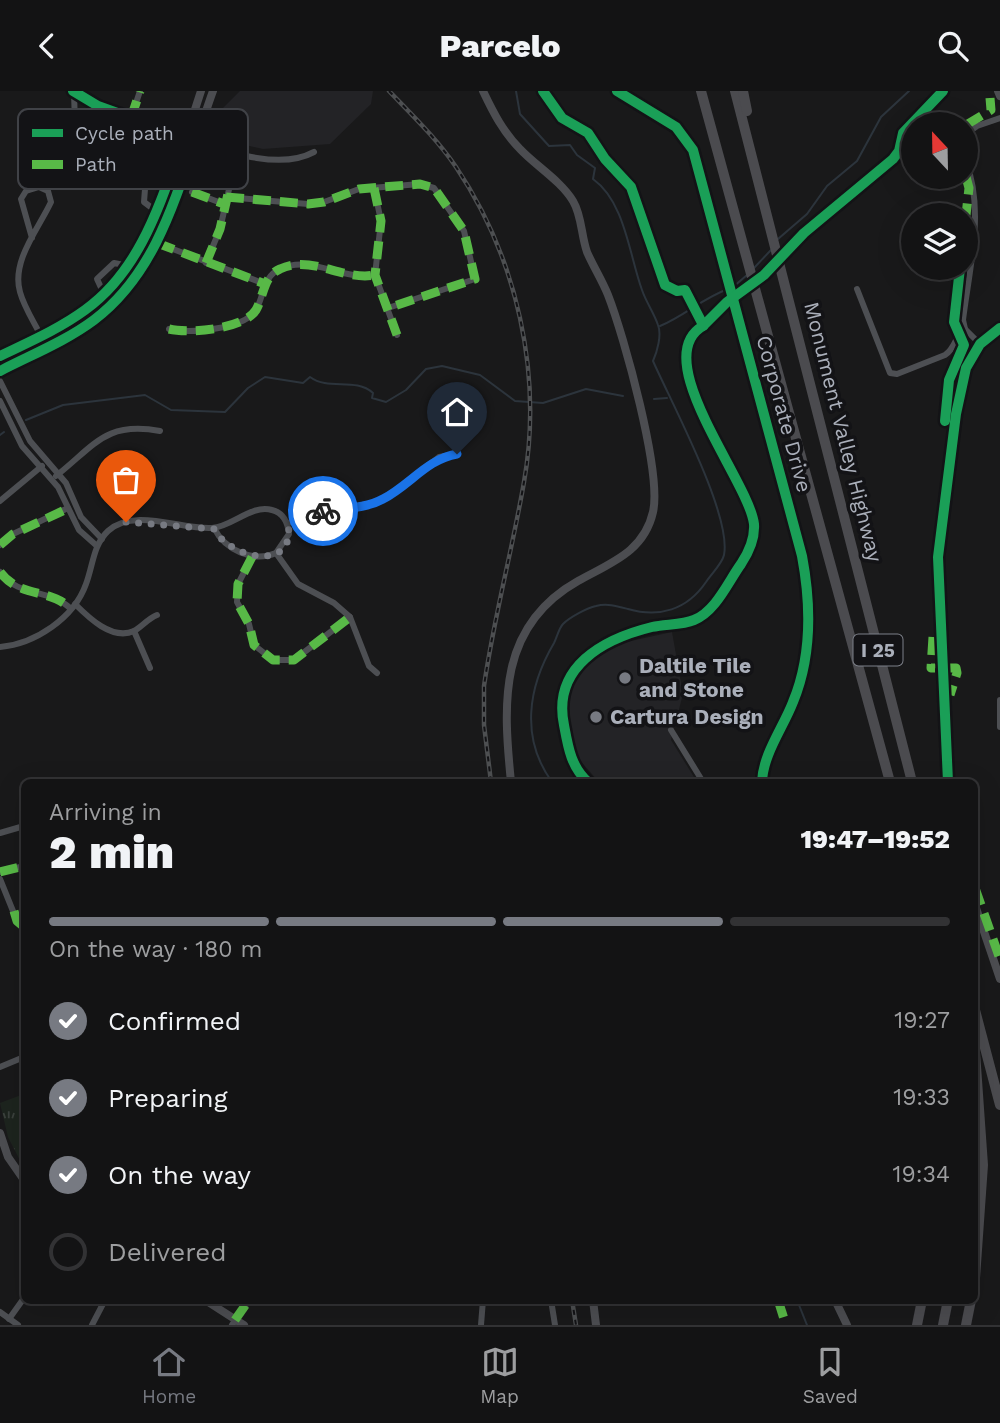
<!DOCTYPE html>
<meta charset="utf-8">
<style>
:root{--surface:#131314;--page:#1c1c1d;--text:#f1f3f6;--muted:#9d9ea0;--line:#323234;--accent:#777a82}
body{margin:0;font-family:"Work Sans",sans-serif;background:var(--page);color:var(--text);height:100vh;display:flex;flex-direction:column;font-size:26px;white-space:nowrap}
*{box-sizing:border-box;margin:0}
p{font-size:23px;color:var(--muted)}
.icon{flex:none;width:38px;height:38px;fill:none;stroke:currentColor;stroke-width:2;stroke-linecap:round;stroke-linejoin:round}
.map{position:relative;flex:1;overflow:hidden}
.sheet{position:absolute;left:21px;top:688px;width:957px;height:525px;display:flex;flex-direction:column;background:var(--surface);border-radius:10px;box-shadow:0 7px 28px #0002,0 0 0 2px var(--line)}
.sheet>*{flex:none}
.needle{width:46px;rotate:338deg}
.buttons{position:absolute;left:901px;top:21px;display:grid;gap:14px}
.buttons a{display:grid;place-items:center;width:77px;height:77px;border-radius:50%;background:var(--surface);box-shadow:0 7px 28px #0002,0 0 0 2px var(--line);font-size:35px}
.pin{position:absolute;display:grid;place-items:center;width:60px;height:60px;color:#fff;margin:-72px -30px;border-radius:50% 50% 50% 0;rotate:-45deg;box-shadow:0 0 7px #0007}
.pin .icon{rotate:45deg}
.courier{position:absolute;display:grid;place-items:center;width:70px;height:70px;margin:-35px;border:5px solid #1a73e8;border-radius:50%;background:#fff;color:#222;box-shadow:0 2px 9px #0007}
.overview em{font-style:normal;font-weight:800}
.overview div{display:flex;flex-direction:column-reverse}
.overview{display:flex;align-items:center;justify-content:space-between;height:119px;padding:0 28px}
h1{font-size:46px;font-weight:800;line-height:52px}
.bar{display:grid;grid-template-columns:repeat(4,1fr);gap:10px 7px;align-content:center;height:84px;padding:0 28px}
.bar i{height:9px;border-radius:5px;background:var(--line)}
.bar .current{background:var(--accent)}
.bar p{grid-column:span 4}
ol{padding:0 28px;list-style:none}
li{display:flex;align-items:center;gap:21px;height:77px}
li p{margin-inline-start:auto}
li .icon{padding:7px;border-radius:50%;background:var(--accent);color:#fff;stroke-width:4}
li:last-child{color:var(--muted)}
li i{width:38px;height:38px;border:4px solid var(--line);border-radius:50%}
header{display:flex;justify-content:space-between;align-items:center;height:91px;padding:0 28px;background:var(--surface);font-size:32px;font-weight:800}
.dock{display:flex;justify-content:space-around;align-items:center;height:98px;border-top:2px solid var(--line);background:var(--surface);font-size:19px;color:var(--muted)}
.dock a{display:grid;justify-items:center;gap:4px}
.dock .current{color:var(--accent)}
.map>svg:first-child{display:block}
.built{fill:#232326}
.park{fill:url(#park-tufts)}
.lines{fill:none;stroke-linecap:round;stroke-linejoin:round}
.stream{stroke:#2c343c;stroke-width:2}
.street{stroke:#4d4f53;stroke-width:6}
.secondary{stroke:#4c4d51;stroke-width:8}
.highway{stroke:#4b4b4f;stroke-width:10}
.rail-casing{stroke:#4d4f51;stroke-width:4.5}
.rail{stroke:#131316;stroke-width:2;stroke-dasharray:5;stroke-linecap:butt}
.quiet{stroke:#58b947;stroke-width:9;stroke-dasharray:18 9;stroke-linecap:butt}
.cycleway-casing{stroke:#131316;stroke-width:15}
.cycleway{stroke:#1a9f57;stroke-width:10}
.done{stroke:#777a82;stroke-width:7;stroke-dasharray:0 12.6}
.route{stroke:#1a73e8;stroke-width:9}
.poi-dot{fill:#777a82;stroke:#131316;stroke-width:2.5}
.labels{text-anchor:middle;stroke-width:7;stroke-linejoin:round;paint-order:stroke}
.shield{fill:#131316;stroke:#7d8089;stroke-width:2}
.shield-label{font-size:19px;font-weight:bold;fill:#aaafba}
.street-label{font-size:21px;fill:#aaafba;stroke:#131316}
.poi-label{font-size:21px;font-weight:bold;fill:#aaafba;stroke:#131316;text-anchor:start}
.key{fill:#131316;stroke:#404247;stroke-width:2}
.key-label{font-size:19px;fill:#aaafba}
</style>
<header><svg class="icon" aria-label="back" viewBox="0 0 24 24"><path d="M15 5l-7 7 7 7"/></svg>Parcelo<svg class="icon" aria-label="search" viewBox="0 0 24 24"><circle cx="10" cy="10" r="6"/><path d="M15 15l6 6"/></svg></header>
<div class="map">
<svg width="1000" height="1234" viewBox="0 0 1000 1234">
<defs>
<pattern id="park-tufts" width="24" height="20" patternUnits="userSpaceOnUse" patternTransform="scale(1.75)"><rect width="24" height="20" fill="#1d241e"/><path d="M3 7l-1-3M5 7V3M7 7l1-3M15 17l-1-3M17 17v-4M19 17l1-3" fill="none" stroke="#3b413d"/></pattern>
</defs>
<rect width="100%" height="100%" fill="#19191a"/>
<g class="built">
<polygon points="240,0 373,0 371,13 330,53 263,58 245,54 219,21"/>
<polygon points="672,541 683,603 671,649 697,691 599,691 575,664 566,631 569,601 592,567 617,553"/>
</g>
<polygon class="park" points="24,1003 24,1077 8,1046 0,1012"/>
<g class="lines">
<g class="stream">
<path d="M 516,0 L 520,23 L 549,55 L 570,54 L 577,64 L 595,77 L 593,88 C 625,111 629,163 642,199 C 646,211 654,222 658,234 C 662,244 657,261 653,270 C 671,311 732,424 724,464 C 722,473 711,483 706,491 C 687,519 659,527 628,518 C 617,515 607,512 596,515 C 587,517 570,526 563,533 C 559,537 557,546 554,552 C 528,596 520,647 552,691"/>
<polyline points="778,148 807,123 827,95 857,70 881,26 909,0"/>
<polyline points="754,177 771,159"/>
<polyline points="733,196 747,184"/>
<path d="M 660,235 C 684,225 703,207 728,198"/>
<polyline points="654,308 667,307"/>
<path d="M 26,329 L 63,314 L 145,304 L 171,319 L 225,321 L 248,297 L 265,286 L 303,292 L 310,286 C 329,300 355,286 373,302 L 372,307 L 386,311 L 406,299 L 426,278 L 442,275 L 480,284 L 515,310 L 543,312 L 586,298 L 623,305"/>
<polyline points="0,344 4,341"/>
<polyline points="797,1209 807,1234"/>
</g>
<g class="street">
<polyline points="74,1 75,34 81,40 89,38 104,17"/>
<polyline points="131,27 140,0"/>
<polyline points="966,43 977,35 1000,27"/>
<path d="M 184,46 C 221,58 277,81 314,61"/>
<path d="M 966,71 C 985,119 969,179 963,229 L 965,238 L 980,253"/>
<polyline points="374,97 381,130 375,184 397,244"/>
<polyline points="192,101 224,113"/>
<polyline points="226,106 308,113 324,111 359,98 420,93 434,97 464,140 475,188 388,217"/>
<polyline points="156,120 144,111 145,98 152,89 168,87"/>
<path d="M 32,147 L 21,108 L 26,100 L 39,96 L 48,100 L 51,111 C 39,137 11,170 20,201 C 24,216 34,231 41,245"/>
<polyline points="157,152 265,193"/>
<polyline points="206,172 220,138 237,63"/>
<path d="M 857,198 L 890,282 L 897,283 L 945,264 C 956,257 955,244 965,238"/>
<polyline points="104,203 97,188 114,172 129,175"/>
<path d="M 169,238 C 190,243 244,238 256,219 C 264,205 263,185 280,178 C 311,163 342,190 375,184"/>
<polyline points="0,290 30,350 66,392 81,426 102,448"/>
<polyline points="0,310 22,355 58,396 79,439 97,455"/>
<path d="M 56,385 C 95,354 106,330 160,340"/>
<polyline points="0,410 42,375"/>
<polyline points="288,432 317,421 375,412 393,402 439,366 457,363"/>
<polyline points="0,454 13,443 68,417"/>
<polyline points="276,462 298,493 334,512 350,526 369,575 377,582"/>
<polyline points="252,466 238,493 237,511 249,533 254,554 273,569 294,569 350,526"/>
<path d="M 0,481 C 19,507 49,497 70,517"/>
<path d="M 75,513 C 88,526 112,550 134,540 C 142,536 147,528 157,524"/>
<polyline points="134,540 150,577"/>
<path d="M 0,556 C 35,553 74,527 86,493 C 93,475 93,454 108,440 C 134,416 182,439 212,437 C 232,436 251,413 272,419 C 284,422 288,432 289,443 L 276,462 C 253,472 225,459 214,437"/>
<polyline points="1000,609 1000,636"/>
<polyline points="671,639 703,691"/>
<polyline points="0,742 24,735"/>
<polyline points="0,781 24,775"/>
<polyline points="0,788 17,830 24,836"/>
<polyline points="0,976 24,966"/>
<polyline points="551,1209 555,1234"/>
<polyline points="0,1221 18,1234"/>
<polyline points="9,1228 24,1207"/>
<polyline points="92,1234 105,1209"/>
<polyline points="232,1234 249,1209"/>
<polyline points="481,1234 483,1209"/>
</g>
<g class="secondary">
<polyline points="73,0 98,15 184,46"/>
<path d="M 483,0 C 493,21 503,41 520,58 C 536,75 561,90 573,110 C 582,125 581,144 587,161 C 593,175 602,189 608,204 C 624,245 662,382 653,421 C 644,461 610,472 578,490 C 498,535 503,612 511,691"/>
<path d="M 617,0 L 676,36 L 693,59 L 802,465 C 811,513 812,565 793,611 C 783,637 763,663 762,691"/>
<polyline points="998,0 1000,5"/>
<polyline points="160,37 194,21"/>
<path d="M 0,265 C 35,248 72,232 102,206 C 152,161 180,64 201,0"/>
<path d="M 0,280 C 31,264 66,250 94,229 C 165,175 184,80 213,0"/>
<polyline points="948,691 938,466 956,323 966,277 980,253 1000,237"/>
<polyline points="975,814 1000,888"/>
<polyline points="0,1042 8,1066 24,1089"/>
<polyline points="205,1209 244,1234"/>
<polyline points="593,1209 596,1234"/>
<polyline points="835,1209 847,1234"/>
</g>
<g class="highway">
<polyline points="701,0 890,691"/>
<polyline points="735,0 912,691"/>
<polyline points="743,0 747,20"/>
<polyline points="975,919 1000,1014"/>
<polyline points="975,961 983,1074 975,1187"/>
<polyline points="917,1234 922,1209"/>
<polyline points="943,1234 948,1209"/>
<polyline points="966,1234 971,1209"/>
</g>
<g class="rail-casing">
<g id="rail">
<path d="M 389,0 C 412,24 437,48 456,76 C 517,167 543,283 524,391 C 512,460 494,526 484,595 L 484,634 L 491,691"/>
<polyline points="572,1209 576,1234"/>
</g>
</g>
<use href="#rail" class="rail"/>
<g class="quiet">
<polyline points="131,27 140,0"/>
<polyline points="966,34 991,19 990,7"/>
<polyline points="966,86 969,97 966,124"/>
<polyline points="374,97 381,130 375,184 397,244"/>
<polyline points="192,101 224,113"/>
<polyline points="226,106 308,113 324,111 359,98 420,93 434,97 464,140 475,188 388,217"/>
<polyline points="157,152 265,193"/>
<polyline points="206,172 220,138 237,63"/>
<path d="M 169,238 C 190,243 244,238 256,219 C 264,205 263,185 280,178 C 311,163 342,190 375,184"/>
<polyline points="0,454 13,443 67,418"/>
<polyline points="252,466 238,493 237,511 249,533 254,554 273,569 294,569 350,526"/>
<path d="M 0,481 C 19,507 49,497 70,517"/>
<polyline points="933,546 931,577 935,577"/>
<polyline points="947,577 956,577 957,582 950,604"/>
<polyline points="0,781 24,775"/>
<polyline points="975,797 1000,868"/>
<polyline points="14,820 17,830 24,836"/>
<polyline points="778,1209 786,1234"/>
<polyline points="235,1229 249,1209"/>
</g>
<g class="cycleway-casing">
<g id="cycleway">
<path d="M 543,0 L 562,27 L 588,42 L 605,68 L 631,96 L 665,194 L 677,200 L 685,199 L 701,230 L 703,235 C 647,267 749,390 754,433 C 755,448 749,461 741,473 C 728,491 716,520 694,529 C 682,534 665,533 652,536 C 603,548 552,576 564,634 C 568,656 571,676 588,691"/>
<path d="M 617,0 L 676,36 L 693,59 L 802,465 C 811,513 812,565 793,611 C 783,637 763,663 762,691"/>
<polyline points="703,235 727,211 764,184 804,142 893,68 899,60 903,42 943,0"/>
<path d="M 0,265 C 29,251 59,238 85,219 C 142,178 161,109 184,46 L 98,15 L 73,0"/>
<path d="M 0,280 C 31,264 66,250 94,229 C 152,185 173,116 195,50"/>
<polyline points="945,330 949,289 964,254 954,231 960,177"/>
<polyline points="948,691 938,466 956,323 966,277 980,253 1000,237"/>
</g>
</g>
<use href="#cycleway" class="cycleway"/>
</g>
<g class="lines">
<path class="done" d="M 126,431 L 214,438 C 230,468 297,482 288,432 L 323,420"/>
<path class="route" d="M 323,420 C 343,417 365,418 383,408 C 410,394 427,368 457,363"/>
</g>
<g class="poi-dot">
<circle cx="625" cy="587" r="7"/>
<circle cx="596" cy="626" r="7"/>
</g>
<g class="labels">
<rect class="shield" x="853.5" y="543.5" width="49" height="31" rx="5"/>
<g class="shield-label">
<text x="878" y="566">I 25</text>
</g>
<g class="street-label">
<text transform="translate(784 323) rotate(75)" y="7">Corporate Drive</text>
<text transform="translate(843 341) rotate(76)" y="7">Monument Valley Highway</text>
</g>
<g class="poi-label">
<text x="639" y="582">Daltile Tile<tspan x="639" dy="24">and Stone</tspan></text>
<text x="610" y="633">Cartura Design</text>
</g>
</g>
<rect x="18" y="18" width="230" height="80" rx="10" class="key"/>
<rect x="32" y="38" width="31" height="8" fill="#1a9f57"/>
<rect x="32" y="69" width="31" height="9" fill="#58b947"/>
<g class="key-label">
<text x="75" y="49">Cycle path</text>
<text x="75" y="80">Path</text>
</g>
</svg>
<div class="buttons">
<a><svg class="needle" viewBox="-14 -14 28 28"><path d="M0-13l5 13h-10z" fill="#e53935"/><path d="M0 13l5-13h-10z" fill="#9d9ea0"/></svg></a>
<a><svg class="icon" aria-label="layers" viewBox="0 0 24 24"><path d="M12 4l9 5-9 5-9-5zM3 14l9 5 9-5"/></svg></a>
</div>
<div class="pin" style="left:126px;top:431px;background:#ea580c"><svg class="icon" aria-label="bag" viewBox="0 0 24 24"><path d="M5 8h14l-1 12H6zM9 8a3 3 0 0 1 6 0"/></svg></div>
<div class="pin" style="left:457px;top:363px;background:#1f2937"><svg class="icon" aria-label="home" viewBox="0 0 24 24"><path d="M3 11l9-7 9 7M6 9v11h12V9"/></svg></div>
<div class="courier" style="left:323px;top:420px"><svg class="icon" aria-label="bike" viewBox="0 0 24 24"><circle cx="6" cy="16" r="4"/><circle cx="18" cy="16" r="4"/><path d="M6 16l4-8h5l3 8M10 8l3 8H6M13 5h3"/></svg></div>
<section class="sheet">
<div class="overview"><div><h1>2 min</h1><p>Arriving in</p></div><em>19:47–19:52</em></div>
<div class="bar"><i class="current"></i><i class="current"></i><i class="current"></i><i></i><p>On the way · 180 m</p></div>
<ol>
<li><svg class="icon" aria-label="check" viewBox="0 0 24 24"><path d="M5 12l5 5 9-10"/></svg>Confirmed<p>19:27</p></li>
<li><svg class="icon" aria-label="check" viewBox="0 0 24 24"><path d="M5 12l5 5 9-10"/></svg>Preparing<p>19:33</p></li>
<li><svg class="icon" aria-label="check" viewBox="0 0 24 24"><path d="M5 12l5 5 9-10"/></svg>On the way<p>19:34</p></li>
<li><i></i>Delivered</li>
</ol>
</section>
</div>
<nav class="dock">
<a class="current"><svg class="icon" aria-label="home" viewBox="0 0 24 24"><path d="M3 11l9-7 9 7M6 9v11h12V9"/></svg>Home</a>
<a><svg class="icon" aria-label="map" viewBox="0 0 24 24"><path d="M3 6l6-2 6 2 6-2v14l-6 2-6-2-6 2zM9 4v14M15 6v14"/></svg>Map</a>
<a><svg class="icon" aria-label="saved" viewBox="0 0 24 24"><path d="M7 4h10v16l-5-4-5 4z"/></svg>Saved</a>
</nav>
